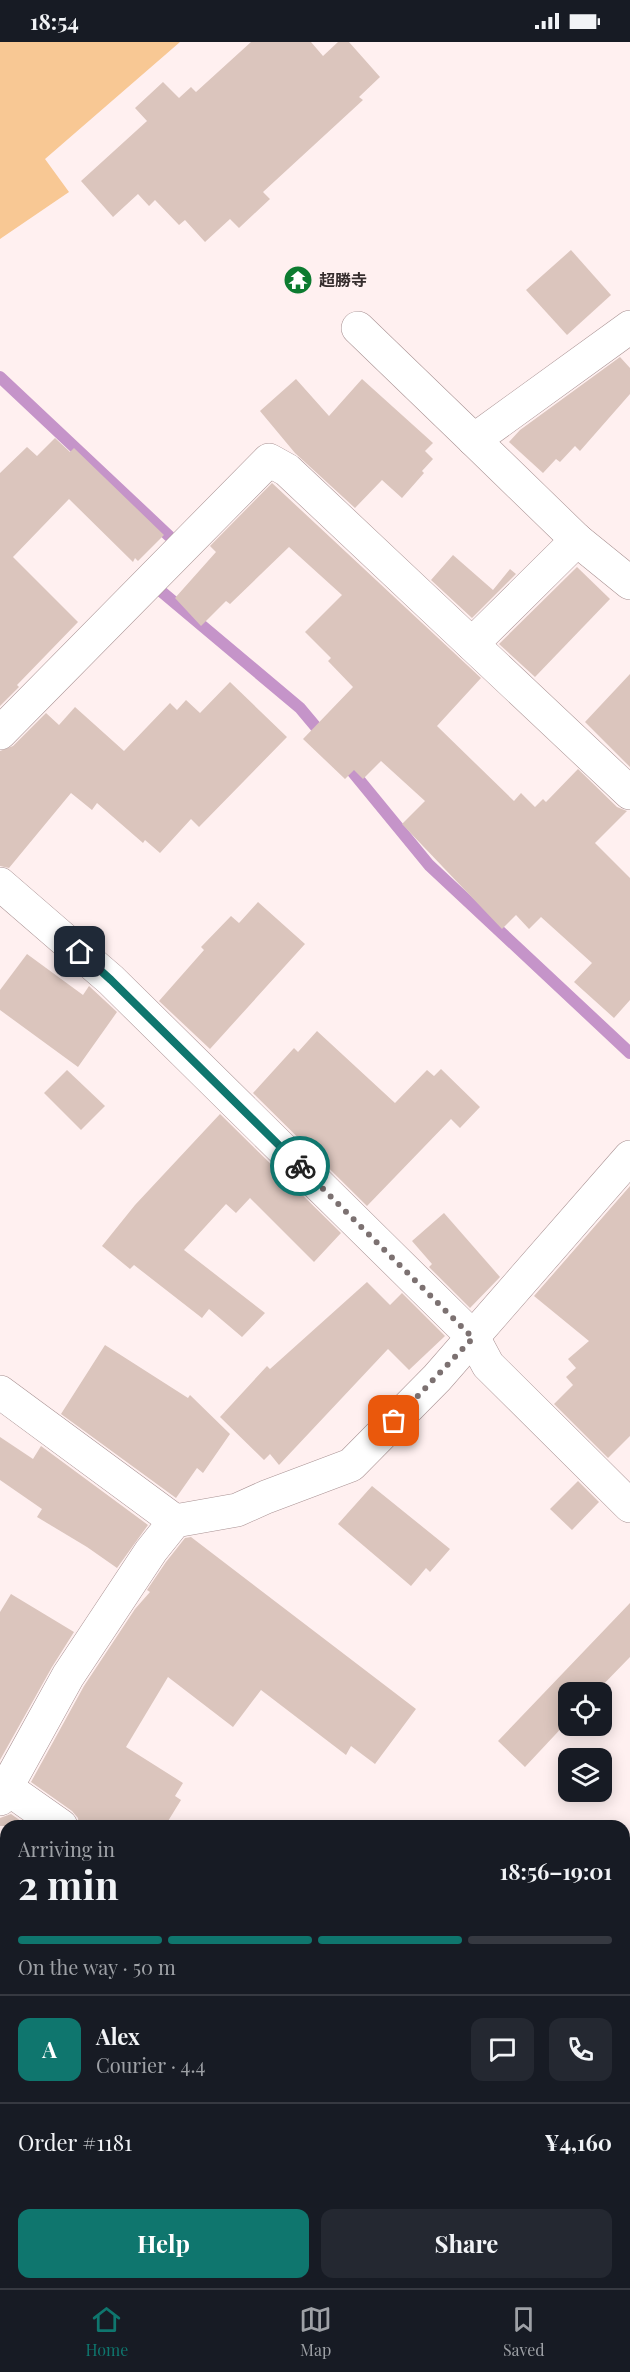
<!DOCTYPE html>
<meta charset="utf-8">
<style>
:root{--surface:#171b24;--page:#242831;--text:#f1f3f6;--muted:#9ea1a6;--line:#363941;--accent:#0f766e}
body{margin:0;font-family:"Playfair Display","Noto Sans JP",serif;background:var(--page);color:var(--text);height:100vh;display:flex;flex-direction:column;font-size:22px;white-space:nowrap}
*{box-sizing:border-box;margin:0}
p{font-size:20px;color:var(--muted)}
.icon{flex:none;width:33px;height:33px;fill:none;stroke:currentColor;stroke-width:2;stroke-linecap:round;stroke-linejoin:round}
.map{position:relative;flex:1;overflow:hidden}
.side{position:absolute;left:0px;top:1778px;width:630px;height:470px;display:flex;flex-direction:column;background:var(--surface);border-radius:18px 18px 0 0;box-shadow:0 3px 15px #0003}
.side>*{flex:none}
.buttons{position:absolute;left:558px;top:1640px;display:grid;gap:12px}
.buttons a{display:grid;place-items:center;width:54px;height:54px;border-radius:12px;background:var(--surface);box-shadow:0 3px 15px #0003;font-size:30px}
.pin{position:absolute;display:grid;place-items:center;width:51px;height:51px;color:#fff;margin:-26px;border-radius:12px;box-shadow:0 3px 9px #0006}
.courier{position:absolute;display:grid;place-items:center;width:60px;height:60px;margin:-30px;border:4px solid #0f766e;border-radius:50%;background:#fff;color:#222;box-shadow:0 2px 8px #0007}
.overview em{font-style:normal;font-weight:700}
.overview div{display:flex;flex-direction:column-reverse}
.overview{display:flex;align-items:center;justify-content:space-between;height:102px;padding:0 18px}
h1{font-size:39px;font-weight:700;line-height:45px}
.bar{display:grid;grid-template-columns:repeat(4,1fr);gap:9px 6px;align-content:center;height:72px;padding:0 18px}
.bar i{height:8px;border-radius:4px;background:var(--line)}
.bar .active{background:var(--accent)}
.bar p{grid-column:span 4}
.line{display:flex;align-items:center;gap:15px;padding:0 18px;border-top:2px solid var(--line)}
.line div{flex:1}
.round{display:grid;place-items:center;flex:none;width:63px;height:63px;border-radius:12px;background:var(--page)}
.primary-button{display:flex;gap:12px;margin-top:auto;padding:12px 18px}
.primary-button a{flex:1;height:69px;border-radius:12px;background:var(--accent);color:#fff;font-size:24px;font-weight:700;line-height:69px;text-align:center}
.primary-button a+a{background:var(--page);color:var(--text)}
.status{display:flex;justify-content:space-between;align-items:center;height:42px;padding:0 30px;background:var(--surface);direction:ltr}
.status svg{height:16px;fill:currentColor}
.tabs{display:flex;justify-content:space-around;align-items:center;height:84px;border-top:2px solid var(--line);background:var(--surface);font-size:16px;color:var(--muted)}
.tabs a{display:grid;justify-items:center;gap:3px}
.tabs .active{color:var(--accent)}
.map>svg:first-child{display:block}
.built{fill:#f4e1e1}
.green{fill:#f8c894}
.lines{fill:none;stroke-linecap:round;stroke-linejoin:round}
.stream{stroke:#c594c9;stroke-width:12}
.building{fill:#dbc5bd}
.minor-casing{stroke:#a99293;stroke-width:34}
.minor{stroke:#fff;stroke-width:33}
.done{stroke:#7c7171;stroke-width:6;stroke-dasharray:0 10.8}
.route{stroke:#0f766e;stroke-width:8}
.labels{text-anchor:middle;stroke-width:4.5;stroke-linejoin:round;paint-order:stroke}
.poi-label{font-size:16px;font-weight:bold;fill:#362d2d;stroke:#fff0f0;text-anchor:start}
</style>
<div class="status"><b>18:54</b><svg viewBox="0 0 49 12"><path d="M0 12V9h3v3zM5 12V6h3v6zM10 12V3h3v9zM15 12V0h3v12zM26 1h20v11H26zM47 4h2v5h-2z"/></svg></div>
<div class="map">
<svg width="630" height="2246" viewBox="0 0 630 2246">
<rect width="100%" height="100%" fill="#fff0f0"/>
<polygon class="built" points="624,1839 630,1844 630,2163 624,2159"/>
<g class="green">
<polygon points="0,0 180,0 45,117 69,150 0,197"/>
<polygon points="630,1867 630,1985 624,1980 624,1873"/>
<polygon points="0,2081 6,2085 6,2241 203,2241 199,2246 0,2246"/>
</g>
<g class="lines">
<g class="stream">
<polyline points="0,335 169,494"/>
<polyline points="160,541 156,545 300,666 326,697"/>
<polyline points="342,717 429,823 630,1011"/>
</g>
</g>
<g class="building">
<polygon points="251,0 311,0 323,14 338,0 349,0 380,35 359,55 363,58 263,150 270,157 239,186 230,177 205,200 185,178 179,183 155,158 149,164 138,152 113,175 81,139 147,79 135,66 163,40 179,56 191,45 196,50"/>
<polygon points="571,208 611,253 567,293 526,248"/>
<polygon points="620,315 630,326 630,352 580,409 575,404 560,420 556,417 543,431 509,400 520,388"/>
<polygon points="296,337 329,374 362,337 433,401 425,409 433,417 422,429 424,431 402,456 382,438 355,466 295,411 260,369"/>
<polygon points="55,396 70,410 74,406 164,493 138,519 135,516 133,520 69,457 13,515 78,580 17,643 19,645 0,664 0,431 27,405 37,414"/>
<polygon points="272,441 481,636 437,684 514,759 521,751 535,765 543,757 546,760 578,727 617,765 627,769 595,801 630,836 630,958 614,976 574,940 592,921 541,875 529,887 516,873 502,887 402,782 425,759 381,719 363,737 354,728 345,737 303,697 353,645 328,619 331,616 305,590 342,553 289,505 230,562 226,559 201,584 175,556 216,510 210,504"/>
<polygon points="453,513 493,548 510,527 516,532 472,576 431,538"/>
<polygon points="577,525 610,557 535,635 499,602"/>
<polygon points="630,632 630,725 585,680"/>
<polygon points="230,640 287,695 199,785 191,777 160,811 145,798 143,801 97,761 92,768 71,751 9,826 0,824 0,709 13,704 46,671 59,683 75,665 124,709 170,661 177,668 186,658 200,671"/>
<polygon points="258,860 305,902 210,1007 159,959 204,908 201,905 231,874 239,881"/>
<polygon points="27,912 83,953 89,944 117,970 78,1025 0,968 0,948"/>
<polygon points="317,989 395,1061 427,1028 434,1034 441,1027 480,1065 460,1086 451,1077 367,1164 253,1051 294,1006 298,1010"/>
<polygon points="67,1028 105,1064 81,1088 44,1051"/>
<polygon points="220,1072 341,1191 314,1220 250,1156 236,1171 226,1162 184,1208 265,1271 242,1295 209,1267 202,1276 134,1223 130,1227 102,1204 135,1163"/>
<polygon points="630,1144 630,1394 608,1416 554,1362 573,1343 566,1335 576,1326 568,1317 589,1299 534,1254"/>
<polygon points="444,1171 500,1235 470,1266 429,1225 432,1222 412,1199"/>
<polygon points="367,1240 390,1263 402,1251 445,1294 409,1328 388,1307 279,1423 270,1412 264,1418 220,1375 267,1324 270,1327"/>
<polygon points="105,1303 188,1356 190,1353 230,1392 203,1431 197,1426 176,1456 61,1372"/>
<polygon points="0,1395 33,1417 41,1404 148,1483 117,1526 87,1505 37,1475 42,1467 0,1438"/>
<polygon points="578,1439 599,1460 572,1488 550,1467"/>
<polygon points="372,1444 450,1507 430,1530 426,1526 411,1544 338,1482"/>
<polygon points="191,1495 416,1667 375,1722 351,1704 346,1713 261,1648 233,1685 168,1635 126,1705 183,1741 175,1754 181,1758 165,1784 79,1784 78,1776 72,1769 31,1740 84,1644 135,1567 150,1550 147,1548 166,1520 185,1496"/>
<polygon points="11,1552 74,1590 52,1625 0,1718 0,1570"/>
<polygon points="630,1561 630,1615 596,1650 568,1650 568,1679 525,1725 498,1699"/>
<polygon points="11,1772 28,1784 0,1784 0,1776"/>
</g>
<g class="lines">
<g class="minor-casing">
<g id="minor">
<polyline points="630,285 474,398 577,498 630,541"/>
<polyline points="358,286 474,398"/>
<polyline points="472,602 577,498"/>
<polyline points="0,691 269,418 287,428 630,751"/>
<polyline points="0,842 111,938 473,1295 488,1323 630,1464"/>
<polyline points="0,1350 175,1479"/>
<polyline points="0,1741 61,1784"/>
<polyline points="0,1757 68,1634 151,1509 175,1479 237,1468 266,1455 351,1423 437,1336 630,1115"/>
<polyline points="624,2168 630,2172"/>
<polyline points="391,2246 395,2241"/>
</g>
</g>
<use href="#minor" class="minor"/>
</g>
<g class="lines">
<polyline class="done" points="300,1124 473,1296 394,1379"/>
<polyline class="route" points="80,910 111,938 300,1124"/>
</g>
<defs>
<g id="temple-disc" transform="scale(1.5)"><circle r="9.5" fill="#0d7b30" stroke="#fff0f0"/><path d="M0-6L5-2H3V0L6.5 2.5H4V6H1.5V3h-3V6H-4V2.5H-6.5L-3 0V-2H-5Z" fill="#fff"/></g>
</defs>
<g fill-rule="evenodd">
<use href="#temple-disc" x="298" y="238"/>
</g>
<g class="labels">
<g class="poi-label">
<text x="319" y="244">超勝寺</text>
</g>
</g>
</svg>
<div class="buttons">
<a><svg class="icon" aria-label="locate" viewBox="0 0 24 24"><circle cx="12" cy="12" r="6"/><path d="M12 2v4M12 18v4M2 12h4M18 12h4"/></svg></a>
<a><svg class="icon" aria-label="layers" viewBox="0 0 24 24"><path d="M12 4l9 5-9 5-9-5zM3 14l9 5 9-5"/></svg></a>
</div>
<div class="pin" style="left:394px;top:1379px;background:#ea580c"><svg class="icon" aria-label="bag" viewBox="0 0 24 24"><path d="M5 8h14l-1 12H6zM9 8a3 3 0 0 1 6 0"/></svg></div>
<div class="pin" style="left:80px;top:910px;background:#1f2937"><svg class="icon" aria-label="home" viewBox="0 0 24 24"><path d="M3 11l9-7 9 7M6 9v11h12V9"/></svg></div>
<div class="courier" style="left:300px;top:1124px"><svg class="icon" aria-label="bike" viewBox="0 0 24 24"><circle cx="6" cy="16" r="4"/><circle cx="18" cy="16" r="4"/><path d="M6 16l4-8h5l3 8M10 8l3 8H6M13 5h3"/></svg></div>
<section class="side">
<div class="overview"><div><h1>2 min</h1><p>Arriving in</p></div><em>18:56–19:01</em></div>
<div class="bar"><i class="active"></i><i class="active"></i><i class="active"></i><i></i><p>On the way · 50 m</p></div>
<div class="line" style="height:108px"><b class="round" style="background:var(--accent);color:#fff">A</b><div><b>Alex</b><p>Courier · 4.4</p></div><a class="round"><svg class="icon" aria-label="chat" viewBox="0 0 24 24"><path d="M4 5h16v11H9l-5 4z"/></svg></a><a class="round"><svg class="icon" aria-label="phone" viewBox="0 0 24 24"><path d="M5 4h4l2 5-3 2q2 4 5 5l2-3 5 2v4C11 20 4 13 5 4z"/></svg></a></div>
<div class="line" style="height:78px"><div>Order #1181</div><b>¥4,160</b></div>
<div class="primary-button"><a>Help</a><a>Share</a></div>
</section>
</div>
<nav class="tabs">
<a class="active"><svg class="icon" aria-label="home" viewBox="0 0 24 24"><path d="M3 11l9-7 9 7M6 9v11h12V9"/></svg>Home</a>
<a><svg class="icon" aria-label="map" viewBox="0 0 24 24"><path d="M3 6l6-2 6 2 6-2v14l-6 2-6-2-6 2zM9 4v14M15 6v14"/></svg>Map</a>
<a><svg class="icon" aria-label="saved" viewBox="0 0 24 24"><path d="M7 4h10v16l-5-4-5 4z"/></svg>Saved</a>
</nav>
